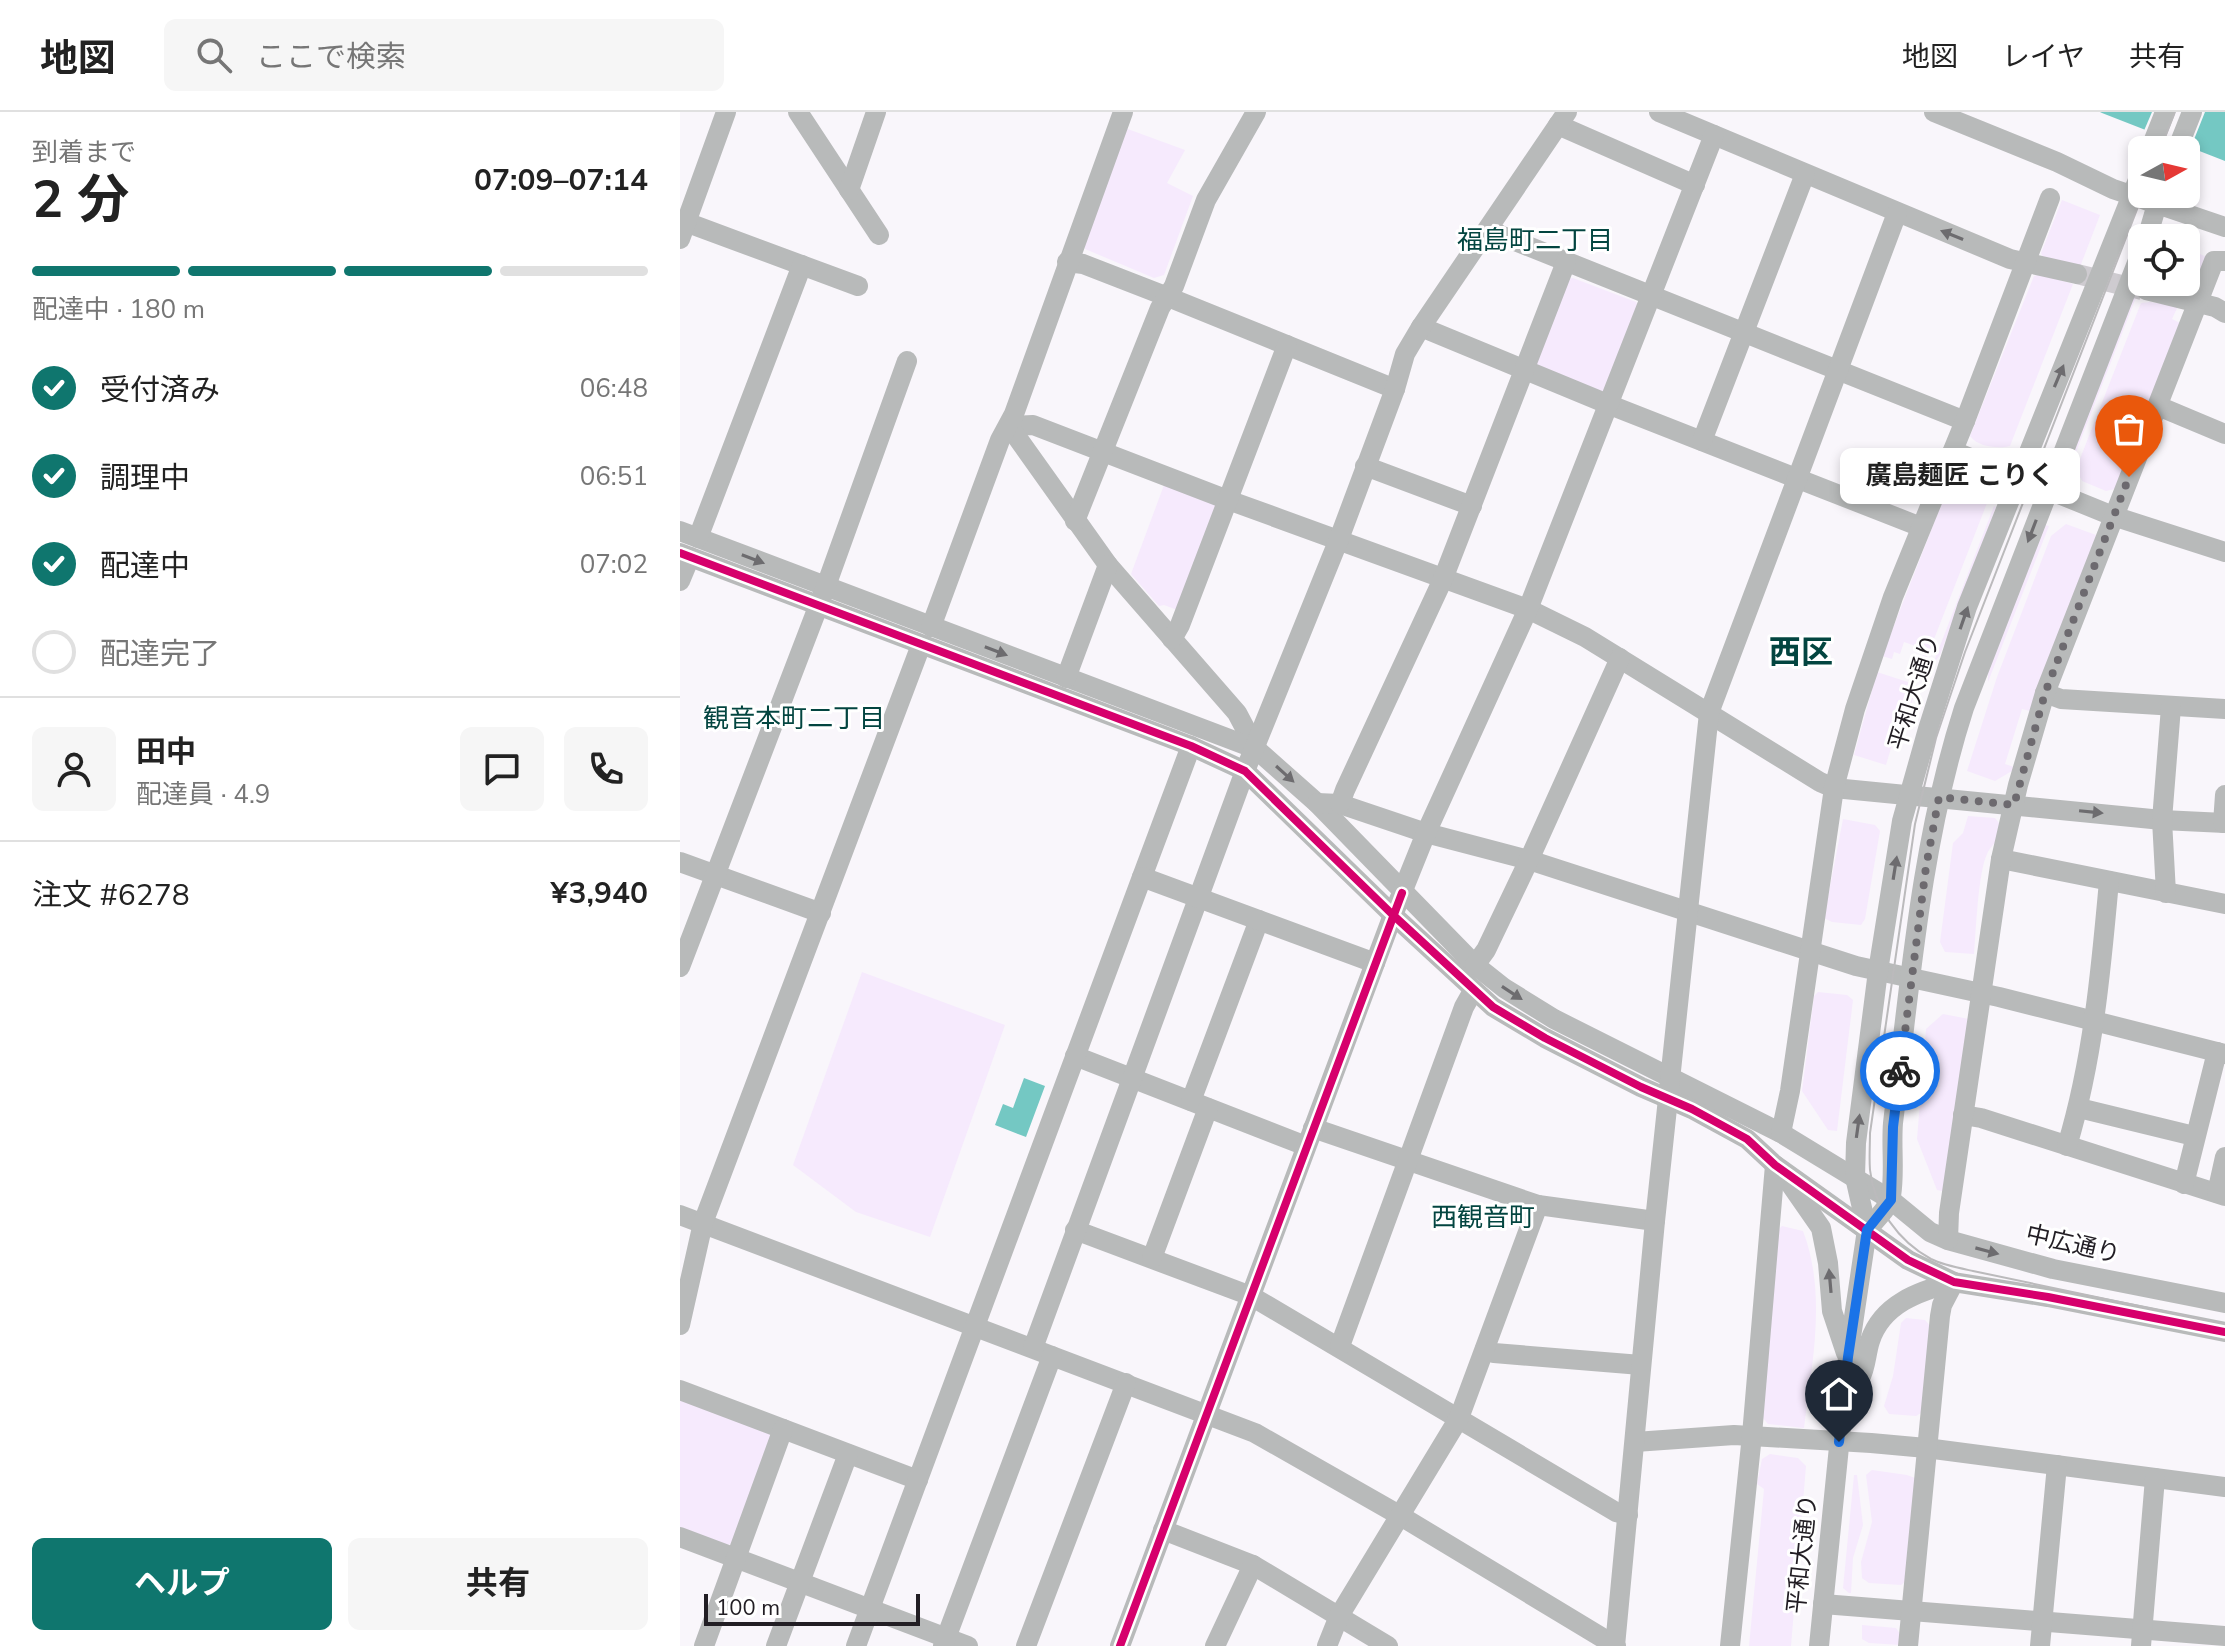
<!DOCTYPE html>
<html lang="ja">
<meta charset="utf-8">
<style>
:root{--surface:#fff;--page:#f6f6f6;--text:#222;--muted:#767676;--line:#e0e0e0;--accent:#0f766e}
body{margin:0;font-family:"Nunito Sans","Noto Sans JP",sans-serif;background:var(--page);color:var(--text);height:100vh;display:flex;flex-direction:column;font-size:30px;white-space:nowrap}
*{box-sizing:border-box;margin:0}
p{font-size:26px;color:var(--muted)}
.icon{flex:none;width:44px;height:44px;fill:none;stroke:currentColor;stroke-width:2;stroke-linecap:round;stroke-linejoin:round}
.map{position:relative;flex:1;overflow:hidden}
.panel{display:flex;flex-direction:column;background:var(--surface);width:680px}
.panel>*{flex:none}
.needle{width:52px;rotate:82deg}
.fabs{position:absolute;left:1448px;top:24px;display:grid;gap:16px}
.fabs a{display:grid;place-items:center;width:72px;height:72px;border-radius:12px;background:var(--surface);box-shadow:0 4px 12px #0003;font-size:40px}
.scale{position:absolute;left:24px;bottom:20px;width:216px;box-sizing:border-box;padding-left:8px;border:4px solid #221e24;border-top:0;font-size:22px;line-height:28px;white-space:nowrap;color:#221e24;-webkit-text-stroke:6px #fff;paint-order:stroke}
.pin{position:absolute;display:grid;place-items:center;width:68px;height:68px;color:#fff;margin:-82px -34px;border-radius:50% 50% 50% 0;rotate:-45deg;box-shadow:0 0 8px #0007}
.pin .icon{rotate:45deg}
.courier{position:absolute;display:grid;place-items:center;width:80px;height:80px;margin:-40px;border:6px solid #1a73e8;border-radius:50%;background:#fff;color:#222;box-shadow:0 2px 10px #0007}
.bubble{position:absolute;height:56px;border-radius:12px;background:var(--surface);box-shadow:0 4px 12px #0003;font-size:26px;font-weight:700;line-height:56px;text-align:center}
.summary em{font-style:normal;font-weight:700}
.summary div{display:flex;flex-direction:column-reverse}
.summary{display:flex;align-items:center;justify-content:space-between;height:136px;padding:0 32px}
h1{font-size:52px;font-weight:700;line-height:60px}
.bar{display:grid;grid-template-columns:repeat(4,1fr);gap:12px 8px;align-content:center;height:96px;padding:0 32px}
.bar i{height:10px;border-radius:6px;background:var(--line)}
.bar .on{background:var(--accent)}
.bar p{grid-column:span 4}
.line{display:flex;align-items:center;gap:20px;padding:0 32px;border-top:2px solid var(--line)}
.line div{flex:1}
.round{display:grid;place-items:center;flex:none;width:84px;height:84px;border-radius:12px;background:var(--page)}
ol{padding:0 32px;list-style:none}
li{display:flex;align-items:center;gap:24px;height:88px}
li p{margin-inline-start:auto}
li .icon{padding:8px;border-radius:50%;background:var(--accent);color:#fff;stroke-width:4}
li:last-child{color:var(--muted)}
li i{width:44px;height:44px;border:4px solid var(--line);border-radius:50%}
.primary-button{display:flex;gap:16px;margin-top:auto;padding:16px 32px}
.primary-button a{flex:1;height:92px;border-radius:12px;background:var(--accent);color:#fff;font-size:32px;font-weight:700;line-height:92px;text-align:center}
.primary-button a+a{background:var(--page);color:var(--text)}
header{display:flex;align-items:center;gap:48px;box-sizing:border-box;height:112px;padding:0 40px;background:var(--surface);border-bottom:2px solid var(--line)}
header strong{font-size:38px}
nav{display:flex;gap:44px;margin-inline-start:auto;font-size:28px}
.search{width:560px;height:72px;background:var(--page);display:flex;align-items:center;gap:20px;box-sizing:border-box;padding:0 28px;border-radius:12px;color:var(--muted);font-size:30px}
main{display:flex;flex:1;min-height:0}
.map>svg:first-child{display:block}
.green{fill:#f6eafd}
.water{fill:#74c8c3}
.pier{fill:#f9f6fb}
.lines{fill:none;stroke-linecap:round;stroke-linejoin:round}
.minor-tunnel{stroke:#cecbd0;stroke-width:20;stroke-dasharray:20 10;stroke-linecap:butt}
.minor{stroke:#b8baba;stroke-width:20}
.tram{stroke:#bbbabc;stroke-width:2}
.cycleway-casing{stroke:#fff;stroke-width:13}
.cycleway{stroke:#d6006c;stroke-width:8}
.oneway{fill:#6d6c6f}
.done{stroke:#6d6a6f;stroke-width:8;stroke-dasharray:0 14.4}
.route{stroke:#1a73e8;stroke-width:10}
.labels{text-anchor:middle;stroke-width:6;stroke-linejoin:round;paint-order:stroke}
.street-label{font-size:24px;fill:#221e24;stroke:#fff}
.neighbourhood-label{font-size:26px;fill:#034540;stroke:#fff}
.district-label{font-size:32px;font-weight:bold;fill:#034540;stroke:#fff}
</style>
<header>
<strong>地図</strong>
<div class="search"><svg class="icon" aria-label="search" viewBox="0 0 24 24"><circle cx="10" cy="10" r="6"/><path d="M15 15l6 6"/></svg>ここで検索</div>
<nav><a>地図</a><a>レイヤ</a><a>共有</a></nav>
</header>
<main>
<section class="panel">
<div class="summary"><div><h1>2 分</h1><p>到着まで</p></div><em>07:09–07:14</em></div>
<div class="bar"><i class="on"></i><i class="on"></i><i class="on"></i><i></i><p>配達中 · 180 m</p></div>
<ol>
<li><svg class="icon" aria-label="check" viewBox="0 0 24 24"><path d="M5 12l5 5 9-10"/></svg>受付済み<p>06:48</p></li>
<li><svg class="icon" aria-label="check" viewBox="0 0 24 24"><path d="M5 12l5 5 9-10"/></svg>調理中<p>06:51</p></li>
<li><svg class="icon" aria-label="check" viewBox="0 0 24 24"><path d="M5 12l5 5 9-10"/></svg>配達中<p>07:02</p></li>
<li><i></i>配達完了</li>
</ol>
<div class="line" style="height:144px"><a class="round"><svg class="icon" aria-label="person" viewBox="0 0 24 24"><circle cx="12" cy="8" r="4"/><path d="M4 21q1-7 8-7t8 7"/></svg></a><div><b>田中</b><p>配達員 · 4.9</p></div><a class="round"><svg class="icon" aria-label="chat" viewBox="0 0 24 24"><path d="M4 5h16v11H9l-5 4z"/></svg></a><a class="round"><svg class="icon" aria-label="phone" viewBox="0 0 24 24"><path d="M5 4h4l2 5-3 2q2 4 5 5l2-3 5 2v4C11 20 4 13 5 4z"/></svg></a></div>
<div class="line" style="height:104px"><div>注文 #6278</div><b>¥3,940</b></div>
<div class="primary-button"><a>ヘルプ</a><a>共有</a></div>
</section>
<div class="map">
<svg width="1545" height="1534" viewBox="0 0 1545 1534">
<rect width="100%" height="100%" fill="#f9f6fb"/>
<g class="green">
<polygon points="445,16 505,38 487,71 513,84 484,163 474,166 405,137 402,130"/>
<polygon points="1382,88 1420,103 1398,160 1364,149 1361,141"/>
<polygon points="1506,136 1527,145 1519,165 1509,162 1506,168"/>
<path d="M 1360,162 L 1393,172 L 1330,334 C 1318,337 1298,335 1290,324 L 1354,164 Z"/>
<polygon points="1462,163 1462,170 1391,353 1388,352"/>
<polygon points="893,166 956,190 959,196 926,283 854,253 888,167"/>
<polygon points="1470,190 1498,194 1492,207 1500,211 1435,377 1426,379 1402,369 1396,357 1461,191"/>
<polygon points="1272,365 1303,377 1299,388 1307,391 1242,558 1239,557 1244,537 1224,530 1220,542 1214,540 1212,547 1202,544"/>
<polygon points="484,373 534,391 537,397 500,499 484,493 479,494 451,462"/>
<polygon points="1314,394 1316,395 1260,543 1253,552"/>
<polygon points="1386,412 1416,423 1354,600 1342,597 1325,652 1337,656 1315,669 1287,659 1317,565 1371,424"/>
<polygon points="1365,413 1369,414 1308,570 1308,560"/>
<polygon points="1197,560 1237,573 1220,628 1214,626 1206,653 1174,643"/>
<path d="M 1288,704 L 1315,706 L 1322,715 C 1318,734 1313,729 1307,742 C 1298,761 1296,819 1294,842 L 1265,840 L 1260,830 L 1273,731 L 1283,721 Z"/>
<polygon points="1163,707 1195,713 1200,719 1185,807 1181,813 1152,810 1144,806"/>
<polygon points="182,860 325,913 250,1125 176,1100 113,1053"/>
<polygon points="1138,880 1167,883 1173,888 1157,1019 1148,1018 1122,979 1134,884"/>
<polygon points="1263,902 1289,907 1267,1080 1257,1078 1237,1027 1246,917"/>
<path d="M 1102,1114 L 1123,1119 C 1147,1182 1132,1251 1124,1316 L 1088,1312 L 1082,1305 L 1098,1118 Z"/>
<polygon points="1226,1206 1245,1208 1250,1214 1241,1301 1236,1304 1209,1302 1204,1294 1213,1264 1221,1211"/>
<polygon points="2,1288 89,1321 94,1331 56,1430 47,1433 0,1415 0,1289"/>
<polygon points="1090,1342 1118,1346 1126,1354 1111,1534 1069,1534 1084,1377 1077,1372 1082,1347"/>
<polygon points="1192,1358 1227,1363 1235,1366 1226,1469 1221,1473 1189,1471 1182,1466 1181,1450 1192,1410 1186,1363"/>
<polygon points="1174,1363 1177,1363 1183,1413 1173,1446 1171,1481 1169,1481 1163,1476"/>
<polygon points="1182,1513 1216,1516 1220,1522 1220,1533 1189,1531 1182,1527"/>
</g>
<g class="water">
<polygon points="1420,0 1545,0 1545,49 1422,1"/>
<polygon points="344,966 365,974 346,1025 315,1013 323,992 333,996"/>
</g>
<polygon class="pier" points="1472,0 1525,0 1509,40 1463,21"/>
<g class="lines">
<polyline class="minor-tunnel" points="1397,162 1462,178"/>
<g class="minor">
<polyline points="118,0 199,123"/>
<polyline points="979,0 1330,147 1397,162"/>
<polyline points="1254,0 1377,50 1433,77 1545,115"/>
<polyline points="878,13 1015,73"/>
<polyline points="1470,38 1485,0"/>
<polyline points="1497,38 1512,0"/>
<polyline points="169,78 196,0"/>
<polyline points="0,108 178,174"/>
<polyline points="809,116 820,123 1285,309"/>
<polyline points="1467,126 1480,82"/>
<polyline points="0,127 46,0"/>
<polyline points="387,150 403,152 488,185 715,277"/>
<polyline points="1466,178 1535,195 1545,201"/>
<polyline points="741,215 930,293 1241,415"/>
<polyline points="1478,294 1545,322"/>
<polyline points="329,314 353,313 548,388 848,497 905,525 1140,670 1154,676 1482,708 1545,711"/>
<polyline points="329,314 428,453 557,601 576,637"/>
<polyline points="1022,329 1125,62"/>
<polyline points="1273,339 1433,404 1545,440"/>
<polyline points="685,354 792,394"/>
<polyline points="395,409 480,196 494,174 526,88 576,0"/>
<polyline points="0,419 576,637 637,691 795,853 824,876 874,907 1101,1021 1211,1088 1250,1120 1268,1128 1373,1157 1545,1191"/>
<polyline points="18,426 122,153"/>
<polyline points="0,441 511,634 565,659 713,803 813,895 865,926 961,975 1012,997 1067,1027 1095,1053 1228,1148 1274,1170 1368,1185 1545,1220"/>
<polyline points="0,469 10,445"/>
<polyline points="251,515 320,328 334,302 443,0"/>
<polyline points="492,527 500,513 607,233"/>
<polyline points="386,566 428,453"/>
<polyline points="1365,581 1381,587 1545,597"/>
<polyline points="637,691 660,692 746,721 849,748 1176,854 1319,885 1545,942"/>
<polyline points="660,692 665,678 763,467 886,150"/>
<polyline points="1543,711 1545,683"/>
<polyline points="1321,747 1545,792"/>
<polyline points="0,750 141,801"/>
<polyline points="462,765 511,634"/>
<polyline points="1486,781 1482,708 1491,595"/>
<polyline points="795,853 806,838 849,748 940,546"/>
<polyline points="0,855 146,474 227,249"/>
<polyline points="395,944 626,1034"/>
<polyline points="511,989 579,808"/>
<polyline points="1399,996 1514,1024"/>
<polyline points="1283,1003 1301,1006 1545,1084"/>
<polyline points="633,1016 858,1093 975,1109"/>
<polyline points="1101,1021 1110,979 1154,676 1175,597 1213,485 1285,309 1370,86"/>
<path d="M 1387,1034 C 1413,948 1421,858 1429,769"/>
<polyline points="1109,1070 1141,1116 1148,1151 1152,1199 1166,1241"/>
<polyline points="1504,1072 1537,940"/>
<polyline points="1537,1081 1545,1045"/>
<polyline points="0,1103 575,1321 719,1403 936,1534"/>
<polyline points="395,1118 571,1184 936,1400 948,1403"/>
<path d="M 1187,1118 C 1194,1109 1210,1095 1211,1084 C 1215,1060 1211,1035 1213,1011 C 1230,871 1241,729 1284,596 L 1462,138"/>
<polyline points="1268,1128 1269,1101 1321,747 1338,673 1365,581 1534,149 1545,149"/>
<polyline points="472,1146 528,996"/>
<polyline points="0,1213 23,1111 241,533"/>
<polyline points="660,1234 784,895 793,879"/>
<polyline points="353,1236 565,659 659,427 715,277 725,242 741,215 887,0"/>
<polyline points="805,1237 814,1241 961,1253"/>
<polyline points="0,1278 238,1368"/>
<path d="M 1163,1286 C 1168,1280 1176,1273 1180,1266 C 1186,1256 1186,1241 1190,1229 C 1202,1192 1239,1179 1274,1170"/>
<polyline points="955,1330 1054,1323 1191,1331 1246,1336 1545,1375"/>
<polyline points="483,1418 573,1453 708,1534"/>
<polyline points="0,1425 288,1534"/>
<polyline points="1143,1492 1545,1524"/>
<polyline points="24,1534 103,1317"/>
<polyline points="96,1534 168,1342"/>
<polyline points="176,1534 462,765 695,851"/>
<polyline points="263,1534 372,1244"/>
<polyline points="346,1534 446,1271"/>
<polyline points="440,1534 713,803 746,721 848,497 1034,23"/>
<polyline points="535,1534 573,1453"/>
<polyline points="647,1534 659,1504 779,1306 858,1093"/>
<polyline points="935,1534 975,1109 1029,601 1217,101"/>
<polyline points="1050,1534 1072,1323 1095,1053"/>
<polyline points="1139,1534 1168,1245 1187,1118 1175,1065 1176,1031 1198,859 1222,709 1248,617 1287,495 1462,58"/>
<polyline points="1228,1534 1260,1204 1262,1193 1274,1170"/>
<polyline points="1360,1534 1377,1353"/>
<polyline points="1461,1534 1475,1366"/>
</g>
<g class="tram">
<polyline points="1480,38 1495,0"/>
<path d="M 1463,82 L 1285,540 L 1256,626 L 1235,712 L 1190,1021 C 1190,1033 1189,1046 1190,1058 C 1194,1095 1218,1129 1251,1147 C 1263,1153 1279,1156 1293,1159 L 1545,1212"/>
</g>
<g class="cycleway-casing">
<g id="cycleway">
<polyline points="0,441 511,634 565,659 713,803 813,895 865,926 961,975 1012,997 1067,1027 1095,1053 1228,1148 1274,1170 1368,1185 1545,1220"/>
<polyline points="440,1534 722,781"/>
</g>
</g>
<use href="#cycleway" class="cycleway"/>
</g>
<defs><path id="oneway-solid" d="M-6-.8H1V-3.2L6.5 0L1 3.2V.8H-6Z" transform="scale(2)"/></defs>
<g class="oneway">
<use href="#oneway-solid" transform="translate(1272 123) rotate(-158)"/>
<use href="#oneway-solid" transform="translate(1379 264) rotate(-67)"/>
<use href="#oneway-solid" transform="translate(1352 419) rotate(111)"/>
<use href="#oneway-solid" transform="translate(73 447) rotate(21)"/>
<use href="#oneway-solid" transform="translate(1284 506) rotate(-71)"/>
<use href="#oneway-solid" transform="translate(316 539) rotate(21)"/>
<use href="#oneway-solid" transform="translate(605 662) rotate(42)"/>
<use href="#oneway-solid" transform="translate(1411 700) rotate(6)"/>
<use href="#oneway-solid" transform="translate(1215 756) rotate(-81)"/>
<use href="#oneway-solid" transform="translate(832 881) rotate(33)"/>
<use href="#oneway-solid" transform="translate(1178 1014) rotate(-82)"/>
<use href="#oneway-solid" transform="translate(1307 1139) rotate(15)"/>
<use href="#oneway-solid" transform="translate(1150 1169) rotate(-95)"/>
</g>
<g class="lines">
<polyline class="done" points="1220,959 1246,755 1259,685 1334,693 1365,581 1449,365"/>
<polyline class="route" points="1159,1330 1168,1245 1187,1118 1211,1088 1213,1015 1220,959"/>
</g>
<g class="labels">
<g class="street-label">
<text transform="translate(1234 580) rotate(-73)" y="8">平和大通り</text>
<text transform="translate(1393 1132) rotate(13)" y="8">中広通り</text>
<text transform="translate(1122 1442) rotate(-84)" y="8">平和大通り</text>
</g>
<g class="neighbourhood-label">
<text x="855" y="137">福島町二丁目</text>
<text x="114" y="615">観音本町二丁目</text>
<text x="803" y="1114">西観音町</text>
</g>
<g class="district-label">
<text x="1121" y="551">西区</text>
</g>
</g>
</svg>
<div class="fabs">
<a><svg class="needle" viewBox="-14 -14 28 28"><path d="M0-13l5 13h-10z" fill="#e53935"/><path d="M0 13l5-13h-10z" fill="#767676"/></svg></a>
<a><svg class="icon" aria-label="locate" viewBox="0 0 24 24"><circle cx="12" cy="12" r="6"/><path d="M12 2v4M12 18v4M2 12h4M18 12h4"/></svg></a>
</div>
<div class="scale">100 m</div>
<div class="pin" style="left:1449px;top:365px;background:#ea580c"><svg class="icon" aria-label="bag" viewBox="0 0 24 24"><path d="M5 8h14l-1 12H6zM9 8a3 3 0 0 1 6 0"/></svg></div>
<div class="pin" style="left:1159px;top:1330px;background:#1f2937"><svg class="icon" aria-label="home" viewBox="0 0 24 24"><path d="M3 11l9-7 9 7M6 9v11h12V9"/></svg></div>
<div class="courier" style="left:1220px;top:959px"><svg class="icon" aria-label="bike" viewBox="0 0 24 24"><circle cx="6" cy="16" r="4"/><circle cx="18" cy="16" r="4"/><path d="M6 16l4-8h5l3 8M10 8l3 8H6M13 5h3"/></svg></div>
<div class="bubble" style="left:1160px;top:336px;width:240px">廣島麺匠 こりく</div>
</div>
</main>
